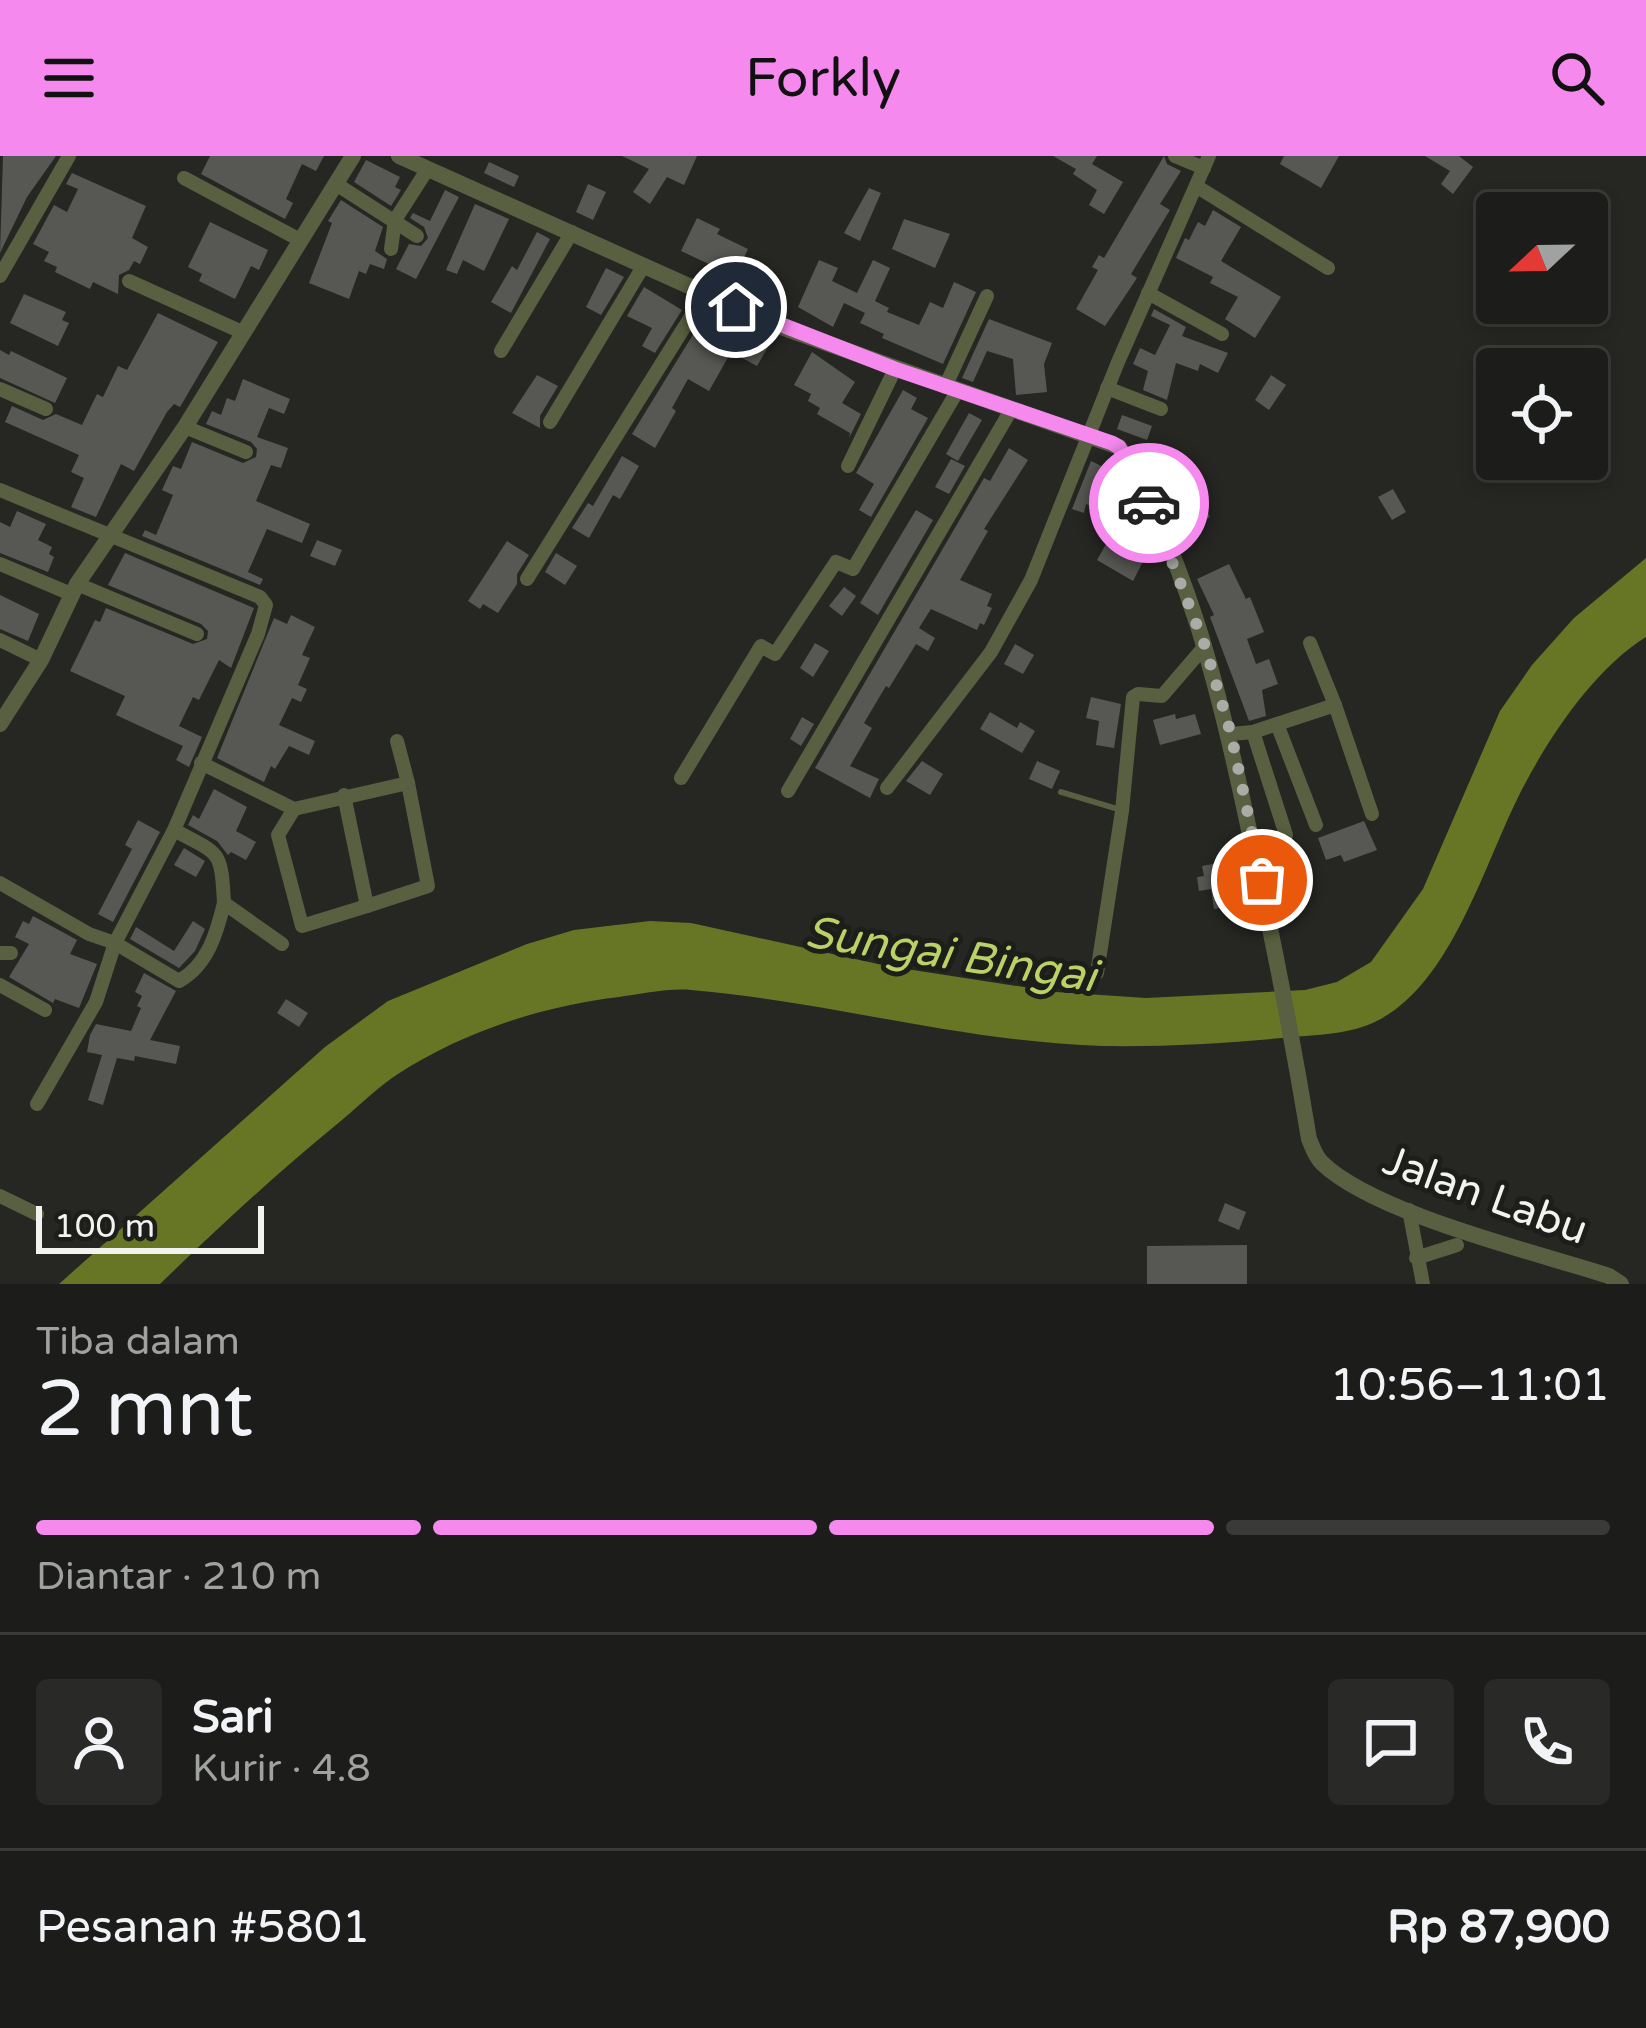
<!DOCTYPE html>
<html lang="id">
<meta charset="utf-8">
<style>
:root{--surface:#1c1d1a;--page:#292a27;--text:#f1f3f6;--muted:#a0a2a2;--line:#3a3b39;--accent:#f589ee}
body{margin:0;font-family:"Varela Round",sans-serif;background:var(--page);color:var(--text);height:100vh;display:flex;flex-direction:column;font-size:45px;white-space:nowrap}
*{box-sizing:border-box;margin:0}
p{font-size:39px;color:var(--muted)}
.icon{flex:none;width:66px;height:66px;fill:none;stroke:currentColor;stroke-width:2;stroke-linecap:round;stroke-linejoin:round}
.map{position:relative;height:1128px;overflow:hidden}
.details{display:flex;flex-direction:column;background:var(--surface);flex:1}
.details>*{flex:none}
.needle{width:78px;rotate:248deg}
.fabs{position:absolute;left:1476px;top:36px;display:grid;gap:24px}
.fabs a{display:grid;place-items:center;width:132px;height:132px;border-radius:12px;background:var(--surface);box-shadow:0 6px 18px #0003,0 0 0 3px var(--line);font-size:60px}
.scale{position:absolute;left:36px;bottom:30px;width:228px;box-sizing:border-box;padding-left:12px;border:6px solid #f2f3f0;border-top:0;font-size:33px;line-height:42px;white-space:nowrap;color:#f2f3f0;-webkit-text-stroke:9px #1d1e1a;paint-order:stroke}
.pin{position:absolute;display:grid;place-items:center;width:102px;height:102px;color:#fff;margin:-51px;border:6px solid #fff;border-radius:50%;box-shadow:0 3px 12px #0007}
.courier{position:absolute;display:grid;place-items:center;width:120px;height:120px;margin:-60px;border:9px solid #f589ee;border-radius:50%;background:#fff;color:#222;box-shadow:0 3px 15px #0007}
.head em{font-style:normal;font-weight:600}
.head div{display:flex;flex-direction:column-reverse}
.head{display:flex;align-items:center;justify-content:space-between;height:204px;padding:0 36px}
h1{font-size:78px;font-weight:600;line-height:90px}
.bar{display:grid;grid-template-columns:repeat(4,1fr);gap:18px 12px;align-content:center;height:144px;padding:0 36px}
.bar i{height:15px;border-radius:9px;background:var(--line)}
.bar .on{background:var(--accent)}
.bar p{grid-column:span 4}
.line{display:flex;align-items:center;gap:30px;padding:0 36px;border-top:3px solid var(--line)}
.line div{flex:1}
.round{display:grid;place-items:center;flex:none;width:126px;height:126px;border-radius:12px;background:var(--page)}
header{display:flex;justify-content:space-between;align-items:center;height:156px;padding:0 36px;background:var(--accent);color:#111;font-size:54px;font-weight:600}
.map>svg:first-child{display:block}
.water{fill:#667624}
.building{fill:#575853}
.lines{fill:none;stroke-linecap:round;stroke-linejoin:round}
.service{stroke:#586041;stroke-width:6}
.minor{stroke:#586041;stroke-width:14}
.tertiary{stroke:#586041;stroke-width:16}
.done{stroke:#abaca8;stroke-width:12;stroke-dasharray:0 21.6}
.route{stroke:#f589ee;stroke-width:15}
.labels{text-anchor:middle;stroke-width:10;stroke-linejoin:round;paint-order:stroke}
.street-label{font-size:42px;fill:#f2f3f0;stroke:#1d1e1a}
.water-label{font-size:45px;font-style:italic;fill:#bad165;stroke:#1d1e1a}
</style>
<header><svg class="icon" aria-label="menu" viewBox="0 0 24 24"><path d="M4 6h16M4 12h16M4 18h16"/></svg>Forkly<svg class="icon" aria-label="search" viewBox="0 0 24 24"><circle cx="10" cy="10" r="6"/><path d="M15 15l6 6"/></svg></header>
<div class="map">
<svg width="1646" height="1128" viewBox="0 0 1646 1128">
<rect width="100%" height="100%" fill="#262723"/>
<path class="water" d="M 1646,402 L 1646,481 C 1597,511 1553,575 1526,626 C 1485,700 1452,839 1365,870 C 1343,878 1317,879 1293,881 C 1230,887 1167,891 1103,890 C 964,886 830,846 691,834 C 667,832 642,838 619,841 C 542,850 463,876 398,918 C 378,931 360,949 342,964 C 279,1015 219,1071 160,1128 L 59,1128 L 325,891 L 388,845 L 527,788 L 574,774 L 650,765 L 691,767 L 887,810 L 1056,836 L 1146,842 L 1305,834 L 1337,826 L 1371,806 L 1423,733 L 1500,555 L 1532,509 L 1574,462 Z"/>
<g class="building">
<polygon points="3,0 56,0 27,41 0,97"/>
<polygon points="210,0 324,0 316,15 302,8 286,43 293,47 285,63 201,18"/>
<polygon points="622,0 697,0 684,29 667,21 650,48 633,36 649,13"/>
<polygon points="1053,0 1097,0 1092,8 1123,26 1104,58 1089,49 1097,34 1073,18 1076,13"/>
<polygon points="1164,0 1167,8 1181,15 1160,48 1170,54 1131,118 1137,122 1105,170 1076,153 1098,114 1092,111 1099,99 1104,102"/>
<polygon points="1284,0 1339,0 1321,32 1280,8"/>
<polygon points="1425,0 1459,0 1473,11 1453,38 1441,28 1450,15"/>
<polygon points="366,4 400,21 395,31 401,34 391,50 354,26"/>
<polygon points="489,6 519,20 514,31 484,17"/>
<polygon points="72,17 146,50 132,82 148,91 140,108 134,105 129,114 119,119 118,138 93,126 90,133 55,116 57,111 44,105 49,96 33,88 54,49 67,56 78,33 66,28"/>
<polygon points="588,28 606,36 593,64 576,56"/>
<polygon points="869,32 881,37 860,85 844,77"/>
<polygon points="445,34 459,41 416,123 396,113 409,88 421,90 428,82 424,71 410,62 413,57 430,65"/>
<polygon points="341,44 383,71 375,95 387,103 384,113 370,108 366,118 359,115 349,143 309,127 332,67 328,65"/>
<polygon points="475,48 509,63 484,115 463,104 457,118 446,114"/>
<polygon points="1213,54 1241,71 1221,105 1281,141 1255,182 1225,163 1238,141 1210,127 1213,121 1176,102 1185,82 1189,84 1198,66 1205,70"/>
<polygon points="697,62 720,73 717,78 748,93 733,125 711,115 713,110 681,95"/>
<polygon points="904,63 950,78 935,112 892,93"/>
<polygon points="210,66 268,94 259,114 251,110 235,143 199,125 202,118 188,111"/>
<polygon points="537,76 550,83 511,157 491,146 512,110 517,114"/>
<polygon points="819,104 838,112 832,125 857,137 873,104 890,112 875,145 889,152 887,156 919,169 930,146 943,152 954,126 976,136 943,208 882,182 884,178 860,167 865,157 844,147 833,171 798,151"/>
<polygon points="606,112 624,121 601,159 586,151"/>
<polygon points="644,131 682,154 655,197 642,190 652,172 627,160"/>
<polygon points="24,138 66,156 62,164 69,167 58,190 10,167"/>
<polygon points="1154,153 1186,171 1182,180 1228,197 1218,217 1200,208 1198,215 1176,207 1167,244 1143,234 1148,215 1133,208 1140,192 1155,199 1170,169 1151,160"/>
<polygon points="158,157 218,186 180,251 174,248 167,256 134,315 121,308 96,361 71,351 84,322 71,316 79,299 5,266 12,250 43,264 56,258 82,269 97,238 103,241 118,210 127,214"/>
<polygon points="989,163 1052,187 1044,208 1047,236 1016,239 1013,203 987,195 973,226 962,222"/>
<polygon points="733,164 756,176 752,182 768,191 757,210 731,196 709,235 688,223 672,252 676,255 655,292 632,278 697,172 721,186"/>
<polygon points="0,194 9,199 11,195 67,222 55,247 0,222"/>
<polygon points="812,196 855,226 842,247 861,258 849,282 850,277 817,258 820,252 808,245 811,238 794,229"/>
<polygon points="537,219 558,230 540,260 540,272 512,257"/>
<polygon points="1271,219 1286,229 1269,254 1255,244"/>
<polygon points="243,223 290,243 284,258 269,252 257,281 288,292 281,312 271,309 256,345 310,368 302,387 267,373 248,416 263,423 260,429 142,380 145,374 156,379 173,339 162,334 173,310 181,313 192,286 243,307 256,301 257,293 251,286 206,268 212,255 221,259 227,242 235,245"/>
<polygon points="903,234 917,242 911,253 928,262 871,361 859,354 874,328 856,317"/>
<polygon points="969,257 982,264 958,305 946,298"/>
<polygon points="1122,259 1152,270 1147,284 1117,273"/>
<polygon points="1009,292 1028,304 984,373 988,375 960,424 992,438 987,450 992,452 984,469 980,467 977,474 931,453 919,472 935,482 928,495 916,488 889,532 886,530 864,567 872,572 850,610 879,623 870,642 815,612 984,322 990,325"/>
<polygon points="622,300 639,310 620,343 613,339 589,382 572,372 588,347 593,350"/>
<polygon points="951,303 965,310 949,338 935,331"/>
<polygon points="1091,305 1120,319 1127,331 1123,340 1132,344 1127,356 1121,353 1117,362 1086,348 1084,357 1072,353"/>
<polygon points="1393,333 1406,356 1392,364 1378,341"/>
<polygon points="1203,346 1210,361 1185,374 1178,358"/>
<polygon points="916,354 933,364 878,459 860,447"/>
<polygon points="17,355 46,368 38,384 52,391 49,398 54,401 48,416 0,397 0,366 10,371"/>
<polygon points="1114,374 1132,385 1137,376 1153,386 1133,425 1097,404"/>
<polygon points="317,384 342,394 335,410 310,400"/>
<polygon points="507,385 529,399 517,418 517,428 498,457 483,448 480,453 468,445"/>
<polygon points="125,397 254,452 231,512 219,504 199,544 193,541 179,570 202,581 189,611 176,604 183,590 116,559 125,540 70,515 95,464 100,466 106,452 193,488 207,483 208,475 201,468 108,429"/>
<polygon points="556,397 577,410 565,429 545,416"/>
<polygon points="1229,408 1246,443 1250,441 1264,476 1247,483 1256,508 1269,503 1278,528 1262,534 1266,560 1249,565 1210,461 1214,459 1197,423"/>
<polygon points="844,431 856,440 842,460 829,450"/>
<polygon points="0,439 39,458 28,485 0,473"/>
<polygon points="291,459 315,471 302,499 310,502 298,529 307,533 301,546 292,542 279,569 315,585 309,599 289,590 275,613 271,610 264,626 217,602 274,462 287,468"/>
<polygon points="815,487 829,495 813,521 800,512"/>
<polygon points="1015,488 1034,499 1023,518 1004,508"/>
<polygon points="1091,541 1121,548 1114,592 1096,589 1099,565 1086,562"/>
<polygon points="990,556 1017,572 1020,566 1035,575 1022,597 980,573"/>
<polygon points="1175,558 1176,563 1195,558 1201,578 1160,589 1153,564"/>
<polygon points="802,561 814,568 801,590 790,583"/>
<polygon points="922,605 943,618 930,639 906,625"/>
<polygon points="1037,605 1060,615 1052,633 1029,623"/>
<polygon points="214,633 247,651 236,675 256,686 246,704 231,696 228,699 217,685 188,669 193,659 199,663"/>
<polygon points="138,664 160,676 113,766 98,758 132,693 125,689"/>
<polygon points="1364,665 1377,694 1344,706 1341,699 1326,704 1318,682"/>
<polygon points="184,692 205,705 196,721 174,709"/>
<polygon points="1224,706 1228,724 1233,724 1233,738 1224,739 1226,751 1214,753 1211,733 1199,735 1197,721 1204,720 1202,710"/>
<polygon points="33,760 77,784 70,798 97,808 79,852 55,843 53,847 9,821 29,788 15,781 23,765 29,768"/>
<polygon points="193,765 205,773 195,795 179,812 130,783 136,771 174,795"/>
<polygon points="144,817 176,835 150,884 180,890 176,908 135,900 134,905 117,902 103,949 88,944 102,899 87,896 90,879 96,868 131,875 141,852 137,850 142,840 135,836"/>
<polygon points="286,843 308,857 299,871 277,857"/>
<polygon points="1225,1047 1246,1056 1239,1074 1218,1065"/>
<polygon points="1247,1089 1247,1128 1147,1128 1147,1090"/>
</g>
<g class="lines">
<polyline class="service" points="1061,636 1121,654"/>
<g class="minor">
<polyline points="1175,0 1204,12"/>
<polyline points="184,22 300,84"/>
<polyline points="336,28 417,80"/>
<polyline points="1196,30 1328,112"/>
<polyline points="391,93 395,64 427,14"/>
<polyline points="0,120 69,0"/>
<polyline points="129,125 244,177"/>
<polyline points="1148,137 1222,178"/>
<polyline points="501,195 572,76"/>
<polyline points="945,231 987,140"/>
<polyline points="1107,232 1161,253"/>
<polyline points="0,233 46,253"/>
<polyline points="550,266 644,109"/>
<polyline points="185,271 246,296"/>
<polyline points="848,310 895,213"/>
<polyline points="0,334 260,441 266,449 258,478 174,674 115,787 89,778 0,727"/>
<polyline points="0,408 71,438"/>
<polyline points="527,423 705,138"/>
<polyline points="77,428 197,478"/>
<polyline points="0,484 41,504"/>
<polyline points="1310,487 1335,549"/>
<polyline points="1277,568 1316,669"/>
<polyline points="1253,576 1286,679"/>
<polyline points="1231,578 1253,576 1335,549 1372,658"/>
<polyline points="201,607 294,653 408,627 397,585"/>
<polyline points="681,622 761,490 775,498 836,406 853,413 958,234"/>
<polyline points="887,632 991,496 1031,424 1118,206 1209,0"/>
<polyline points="788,635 1011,254"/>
<polyline points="344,639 367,750 428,730 408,627"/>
<polyline points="294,653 278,679 302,770 367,750"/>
<path d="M 174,674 C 220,699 221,692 224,747"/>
<polyline points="0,797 11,797"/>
<polyline points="1097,817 1122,655 1133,541 1138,538 1162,540 1205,490"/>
<polyline points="0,829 45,854"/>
<path d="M 37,948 L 96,846 L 115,787 L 179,825 C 208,809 217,776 224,747 L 282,788"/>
<polyline points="0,1040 37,1058"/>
<polyline points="1409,1054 1423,1128"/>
<polyline points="1416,1102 1457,1089"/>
</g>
<g class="tertiary">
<path d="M 399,0 L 778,170 L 1119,291 C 1187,402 1219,534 1246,660 C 1270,767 1291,874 1309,983 C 1313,992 1315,1000 1322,1007 C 1375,1058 1535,1096 1609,1120 L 1621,1128"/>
<polyline points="0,568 41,504 77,428 185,271 353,0"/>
</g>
</g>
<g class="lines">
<polyline class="done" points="1149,347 1205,490 1231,578 1262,724"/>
<polyline class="route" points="736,151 895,213 1112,287 1119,291 1149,347"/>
</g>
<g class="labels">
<g class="street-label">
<text transform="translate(1486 1038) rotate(20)" y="15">Jalan Labu</text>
</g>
<g class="water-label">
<text transform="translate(951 797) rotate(9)" y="16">Sungai Bingai</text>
</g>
</g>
</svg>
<div class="fabs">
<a><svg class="needle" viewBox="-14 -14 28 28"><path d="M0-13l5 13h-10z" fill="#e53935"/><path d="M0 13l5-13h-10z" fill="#a0a2a2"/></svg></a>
<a><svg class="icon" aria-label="locate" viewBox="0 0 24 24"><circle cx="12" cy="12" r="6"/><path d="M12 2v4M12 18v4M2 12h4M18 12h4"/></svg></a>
</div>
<div class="scale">100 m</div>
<div class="pin" style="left:1262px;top:724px;background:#ea580c"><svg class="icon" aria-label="bag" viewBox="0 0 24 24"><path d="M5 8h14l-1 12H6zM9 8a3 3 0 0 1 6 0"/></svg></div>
<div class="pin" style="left:736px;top:151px;background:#1f2937"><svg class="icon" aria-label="home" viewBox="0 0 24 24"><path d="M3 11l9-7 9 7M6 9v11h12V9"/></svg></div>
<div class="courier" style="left:1149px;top:347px"><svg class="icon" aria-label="car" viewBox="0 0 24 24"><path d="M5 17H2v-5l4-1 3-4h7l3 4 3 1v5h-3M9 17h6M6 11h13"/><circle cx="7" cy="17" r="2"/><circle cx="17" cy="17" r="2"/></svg></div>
</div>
<section class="details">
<div class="head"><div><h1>2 mnt</h1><p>Tiba dalam</p></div><em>10:56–11:01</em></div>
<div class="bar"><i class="on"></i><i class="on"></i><i class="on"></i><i></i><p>Diantar · 210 m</p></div>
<div class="line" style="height:216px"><a class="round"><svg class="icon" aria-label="person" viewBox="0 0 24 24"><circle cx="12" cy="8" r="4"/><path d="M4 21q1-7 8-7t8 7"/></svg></a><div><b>Sari</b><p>Kurir · 4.8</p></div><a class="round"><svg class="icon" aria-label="chat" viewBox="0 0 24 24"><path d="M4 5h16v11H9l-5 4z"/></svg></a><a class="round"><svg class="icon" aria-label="phone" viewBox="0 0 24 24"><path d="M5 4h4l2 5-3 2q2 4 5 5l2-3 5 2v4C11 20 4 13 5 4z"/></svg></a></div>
<div class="line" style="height:156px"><div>Pesanan #5801</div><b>Rp 87,900</b></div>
</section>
